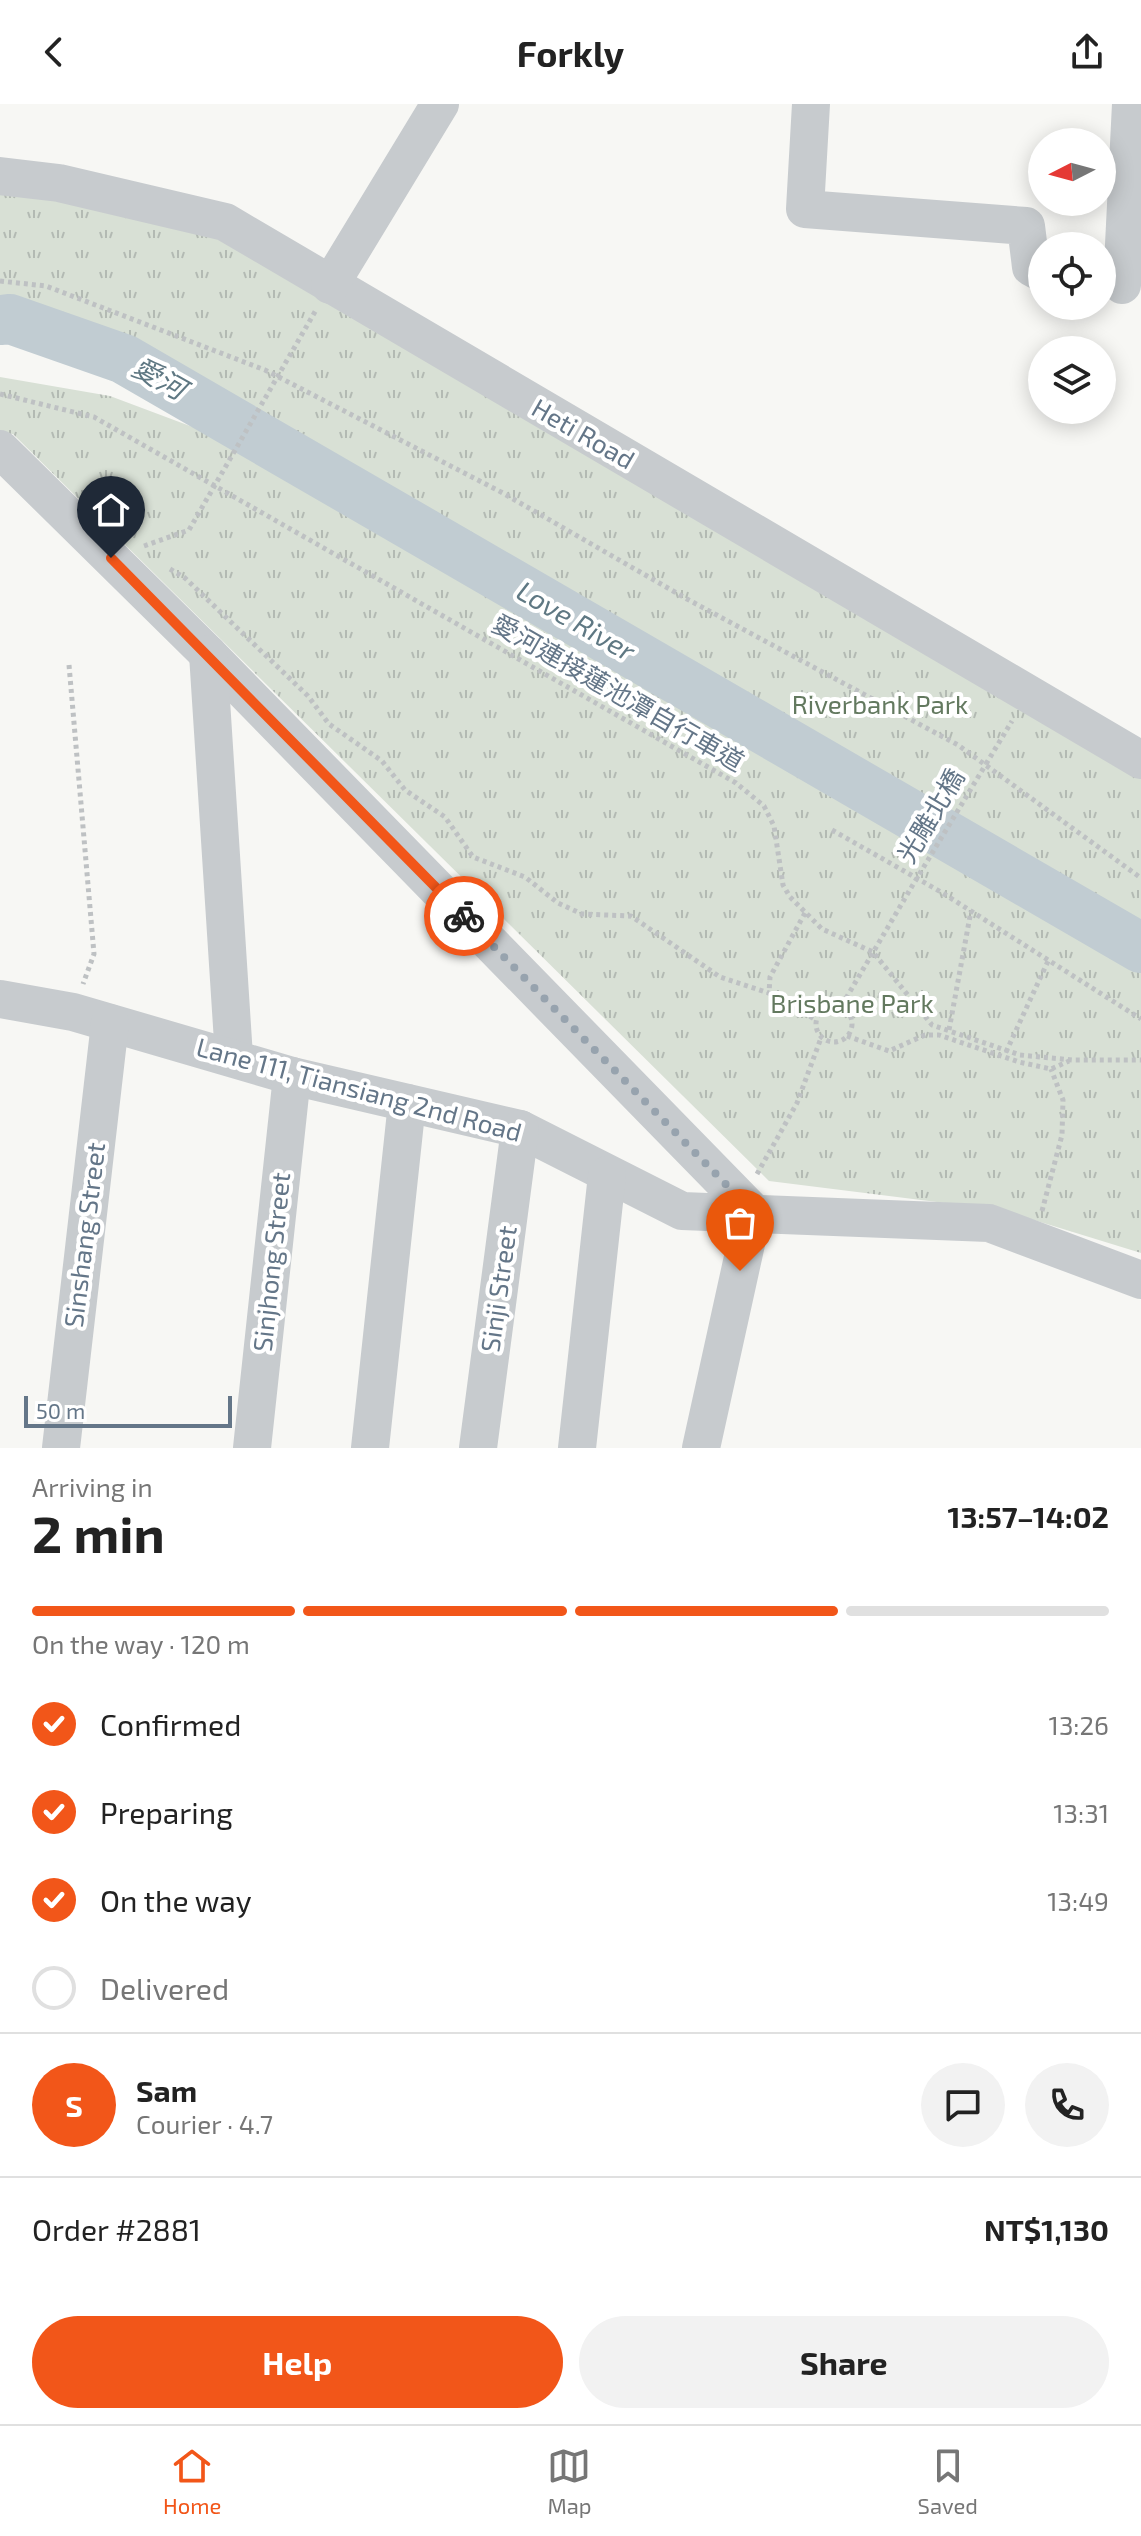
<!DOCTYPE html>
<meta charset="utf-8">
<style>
:root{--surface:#fff;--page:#f2f2f2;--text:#222;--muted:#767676;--line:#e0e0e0;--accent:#f25619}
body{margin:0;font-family:"Exo 2","Noto Sans TC",sans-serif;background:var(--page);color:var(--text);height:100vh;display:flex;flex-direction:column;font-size:30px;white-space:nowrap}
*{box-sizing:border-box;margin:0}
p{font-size:26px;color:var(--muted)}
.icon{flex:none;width:44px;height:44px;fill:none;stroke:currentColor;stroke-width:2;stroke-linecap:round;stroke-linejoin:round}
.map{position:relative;height:1344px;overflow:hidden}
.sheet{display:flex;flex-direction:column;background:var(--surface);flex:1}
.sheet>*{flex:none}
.needle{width:52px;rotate:264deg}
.tools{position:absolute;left:1028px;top:24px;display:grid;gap:16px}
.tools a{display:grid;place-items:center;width:88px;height:88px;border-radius:50%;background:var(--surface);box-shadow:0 4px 20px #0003;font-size:40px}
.scale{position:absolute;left:24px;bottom:20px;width:208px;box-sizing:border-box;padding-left:8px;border:4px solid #647688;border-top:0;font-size:22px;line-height:28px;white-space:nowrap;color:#647688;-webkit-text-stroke:6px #fff;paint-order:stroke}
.pin{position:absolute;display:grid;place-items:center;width:68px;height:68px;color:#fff;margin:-82px -34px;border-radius:50% 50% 50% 0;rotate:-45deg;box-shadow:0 0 8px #0007}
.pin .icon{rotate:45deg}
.courier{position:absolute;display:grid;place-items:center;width:80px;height:80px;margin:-40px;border:6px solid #f25619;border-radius:50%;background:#fff;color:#222;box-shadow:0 2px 10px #0007}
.head em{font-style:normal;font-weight:700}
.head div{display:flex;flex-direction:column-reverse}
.head{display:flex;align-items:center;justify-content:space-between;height:136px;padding:0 32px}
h1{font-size:52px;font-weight:700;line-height:60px}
.bar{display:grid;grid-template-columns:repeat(4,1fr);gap:12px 8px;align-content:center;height:96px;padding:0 32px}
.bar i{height:10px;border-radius:6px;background:var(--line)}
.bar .on{background:var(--accent)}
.bar p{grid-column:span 4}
.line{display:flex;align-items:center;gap:20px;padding:0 32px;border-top:2px solid var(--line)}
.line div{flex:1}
.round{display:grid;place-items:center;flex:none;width:84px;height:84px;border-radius:42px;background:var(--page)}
ol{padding:0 32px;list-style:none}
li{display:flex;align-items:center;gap:24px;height:88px}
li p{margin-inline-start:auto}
li .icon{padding:8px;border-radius:50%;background:var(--accent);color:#fff;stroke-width:4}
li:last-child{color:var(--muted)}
li i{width:44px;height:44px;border:4px solid var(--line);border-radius:50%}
.primary-button{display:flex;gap:16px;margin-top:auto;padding:16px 32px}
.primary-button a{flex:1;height:92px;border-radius:48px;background:var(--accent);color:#fff;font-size:32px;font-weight:700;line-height:92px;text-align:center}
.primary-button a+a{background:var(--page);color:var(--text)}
header{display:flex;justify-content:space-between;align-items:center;height:104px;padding:0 32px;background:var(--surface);font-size:36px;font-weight:700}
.tab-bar{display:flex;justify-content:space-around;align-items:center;height:112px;border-top:2px solid var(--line);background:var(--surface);font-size:22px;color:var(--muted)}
.tab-bar a{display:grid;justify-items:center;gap:4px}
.tab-bar .on{color:var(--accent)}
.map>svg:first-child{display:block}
.park{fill:url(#park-tufts)}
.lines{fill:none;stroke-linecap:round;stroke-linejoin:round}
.river{stroke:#c1ccd2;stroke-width:50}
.path{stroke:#bec1c3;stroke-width:5;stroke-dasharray:4 4;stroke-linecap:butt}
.minor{stroke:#c7cbce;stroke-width:38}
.path-bridge{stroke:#bec1c3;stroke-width:5;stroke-dasharray:4 4;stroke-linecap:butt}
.done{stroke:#97a3ae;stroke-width:8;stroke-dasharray:0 14.4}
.route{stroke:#f25619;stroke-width:10}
.labels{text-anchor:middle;stroke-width:8;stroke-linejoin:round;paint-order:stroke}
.street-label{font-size:26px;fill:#647688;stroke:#fff}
.park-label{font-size:26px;fill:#63795f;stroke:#fff}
.water-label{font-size:28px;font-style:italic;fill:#5f7883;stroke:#fff}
</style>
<header><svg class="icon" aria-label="back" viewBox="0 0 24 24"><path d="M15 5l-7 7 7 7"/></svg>Forkly<svg class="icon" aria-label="share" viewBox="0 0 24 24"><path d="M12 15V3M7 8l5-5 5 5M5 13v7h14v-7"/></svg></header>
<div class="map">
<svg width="1141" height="1344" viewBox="0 0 1141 1344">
<defs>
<pattern id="park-tufts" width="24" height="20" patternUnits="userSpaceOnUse" patternTransform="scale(2)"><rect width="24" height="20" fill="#d8e0d5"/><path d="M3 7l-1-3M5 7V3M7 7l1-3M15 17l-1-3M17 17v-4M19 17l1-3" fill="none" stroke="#b3bab3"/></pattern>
</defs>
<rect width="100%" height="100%" fill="#f7f7f4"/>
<g class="park">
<polygon points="0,86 210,127 1141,673 1141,825 848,662 136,238 0,201"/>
<polygon points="0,273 110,292 259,348 940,736 1141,860 1141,1149 1001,1106 769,1077 13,330 0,331"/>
</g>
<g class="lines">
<polyline class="river" points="0,216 10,215 124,255 1141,844"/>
<g class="path">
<polyline points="0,177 46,182 265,266 501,388 687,495 958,641 1141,774"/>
<polyline points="0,290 94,313 736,679 764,702 774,722 783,781 790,793 822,825 873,848 932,921 1020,951 1072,956 1141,956"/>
<polyline points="144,442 189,426 316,206"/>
<polyline points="170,465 185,474 308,592 329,620 382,657 405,686 445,713 473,753 525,773 558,799 582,810 631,812 720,873 769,889"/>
<polyline points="69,561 94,850 83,880"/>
<polyline points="986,660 1012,617"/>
<polyline points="832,726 941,788 1141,915"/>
<polyline points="805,809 770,873 769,889 816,916"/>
<polyline points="842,901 911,784"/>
<circle cx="834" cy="920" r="18"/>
<polyline points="949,926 971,807"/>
<polyline points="847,932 889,947 925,931 939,931 1019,958 1051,965 1069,957"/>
<polyline points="1006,948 1049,855"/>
<polyline points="757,1070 797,999 821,934"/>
<polyline points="1042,1107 1062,1031 1063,996 1051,965"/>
</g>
<g class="minor">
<polyline points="811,0 805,105 1026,122 1031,163 1042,169"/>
<polyline points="0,72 59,79 225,118 1141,656"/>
<polyline points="330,181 440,0"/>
<polyline points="1122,181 1131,0"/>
<polyline points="0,345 208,550 753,1108"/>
<polyline points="208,550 234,953"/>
<polyline points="0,895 73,908 292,972 520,1025 682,1107 989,1119 1141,1176"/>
<polyline points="61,1344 110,919"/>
<polyline points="252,1344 292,972"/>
<polyline points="370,1344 407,999"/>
<polyline points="478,1344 520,1025"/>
<polyline points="577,1344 607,1071"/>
<polyline points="701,1344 753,1108"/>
</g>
<polyline class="path-bridge" points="911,784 986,660"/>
</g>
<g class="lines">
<polyline class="done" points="464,812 753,1108 740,1167"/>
<polyline class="route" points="111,454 464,812"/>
</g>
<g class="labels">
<g class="street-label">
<text transform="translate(583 330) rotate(30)" y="9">Heti Road</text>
<text transform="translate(618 589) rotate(30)" y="9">愛河連接蓮池潭自行車道</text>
<text transform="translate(931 712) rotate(-59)" y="9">光雕北橋</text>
<text transform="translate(359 986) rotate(15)" y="9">Lane 111, Tiansiang 2nd Road</text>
<text transform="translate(85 1131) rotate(-83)" y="9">Sinshang Street</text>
<text transform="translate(272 1158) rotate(-84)" y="9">Sinjhong Street</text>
<text transform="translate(499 1185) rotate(-82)" y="9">Sinji Street</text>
</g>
<g class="park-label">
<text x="880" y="610">Riverbank Park</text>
<text x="852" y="909">Brisbane Park</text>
</g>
<g class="water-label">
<text transform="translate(159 274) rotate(29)" y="10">愛河</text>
<text transform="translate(576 517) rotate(30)" y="10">Love River</text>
</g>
</g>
</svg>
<div class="tools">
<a><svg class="needle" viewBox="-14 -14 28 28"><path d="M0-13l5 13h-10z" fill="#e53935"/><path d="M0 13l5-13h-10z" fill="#767676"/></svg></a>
<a><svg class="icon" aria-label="locate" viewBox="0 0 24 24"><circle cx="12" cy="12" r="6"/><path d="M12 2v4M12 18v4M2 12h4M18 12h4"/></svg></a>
<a><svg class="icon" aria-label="layers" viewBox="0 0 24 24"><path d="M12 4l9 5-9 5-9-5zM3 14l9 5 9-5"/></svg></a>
</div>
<div class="scale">50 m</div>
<div class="pin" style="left:740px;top:1167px;background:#ea580c"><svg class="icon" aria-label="bag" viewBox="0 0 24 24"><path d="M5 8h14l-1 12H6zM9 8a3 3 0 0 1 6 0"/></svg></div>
<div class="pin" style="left:111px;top:454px;background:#1f2937"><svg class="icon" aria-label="home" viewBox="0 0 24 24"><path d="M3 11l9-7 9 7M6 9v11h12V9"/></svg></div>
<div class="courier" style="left:464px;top:812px"><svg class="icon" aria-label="bike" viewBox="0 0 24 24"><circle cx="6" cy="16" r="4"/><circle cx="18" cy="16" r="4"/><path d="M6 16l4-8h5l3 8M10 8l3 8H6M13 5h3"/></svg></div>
</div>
<section class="sheet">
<div class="head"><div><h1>2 min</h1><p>Arriving in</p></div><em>13:57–14:02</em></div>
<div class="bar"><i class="on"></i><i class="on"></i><i class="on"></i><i></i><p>On the way · 120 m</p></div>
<ol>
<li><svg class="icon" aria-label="check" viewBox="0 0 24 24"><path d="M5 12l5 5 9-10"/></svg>Confirmed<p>13:26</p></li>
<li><svg class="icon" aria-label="check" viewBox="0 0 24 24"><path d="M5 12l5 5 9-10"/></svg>Preparing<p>13:31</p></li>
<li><svg class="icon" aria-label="check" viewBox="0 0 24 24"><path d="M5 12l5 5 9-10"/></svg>On the way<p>13:49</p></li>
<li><i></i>Delivered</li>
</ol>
<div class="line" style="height:144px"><b class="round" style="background:var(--accent);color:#fff">S</b><div><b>Sam</b><p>Courier · 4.7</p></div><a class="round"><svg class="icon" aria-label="chat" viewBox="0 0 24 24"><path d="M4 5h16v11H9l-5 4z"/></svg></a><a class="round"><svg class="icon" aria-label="phone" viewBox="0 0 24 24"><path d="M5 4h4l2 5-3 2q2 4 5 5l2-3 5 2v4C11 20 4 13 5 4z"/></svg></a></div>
<div class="line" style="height:104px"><div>Order #2881</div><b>NT$1,130</b></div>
<div class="primary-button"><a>Help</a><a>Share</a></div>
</section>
<nav class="tab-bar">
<a class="on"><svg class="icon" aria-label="home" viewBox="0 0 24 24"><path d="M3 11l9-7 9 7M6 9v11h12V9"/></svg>Home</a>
<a><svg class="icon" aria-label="map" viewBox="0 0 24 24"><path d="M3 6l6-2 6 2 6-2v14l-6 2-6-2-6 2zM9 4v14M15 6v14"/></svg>Map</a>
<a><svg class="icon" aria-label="saved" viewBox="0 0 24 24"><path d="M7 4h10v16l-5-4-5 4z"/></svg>Saved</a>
</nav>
